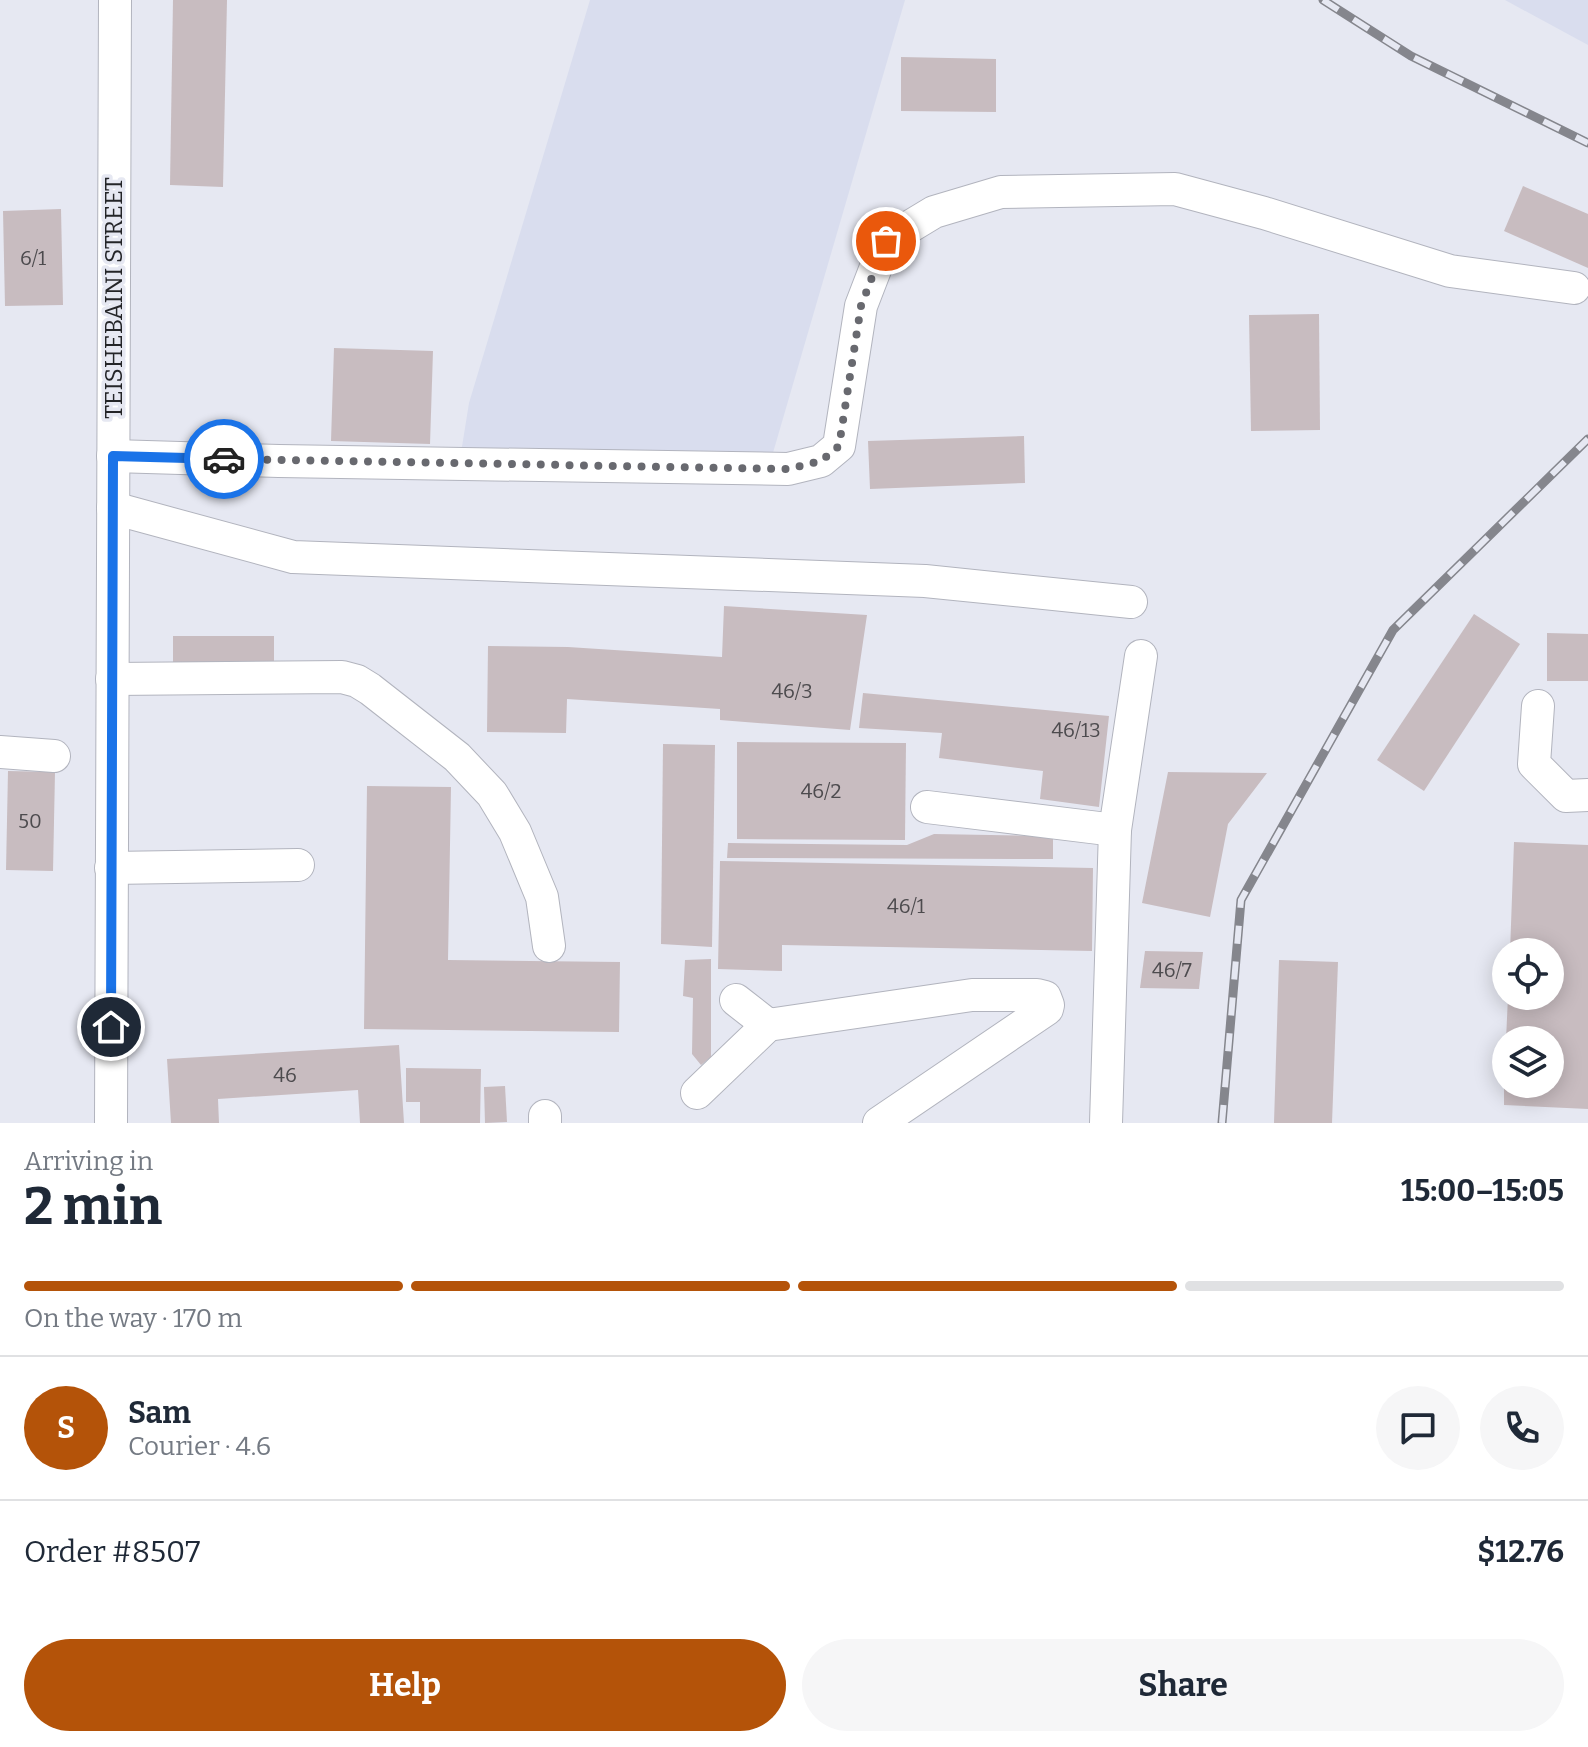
<!DOCTYPE html>
<meta charset="utf-8">
<style>
:root{--surface:#fff;--page:#f6f6f7;--text:#1f2937;--muted:#747a83;--line:#e0e1e3;--accent:#b45309}
body{margin:0;font-family:Bitter,serif;background:var(--page);color:var(--text);height:100vh;display:flex;flex-direction:column;font-size:30px;white-space:nowrap}
*{box-sizing:border-box;margin:0}
p{font-size:26px;color:var(--muted)}
.icon{flex:none;width:44px;height:44px;fill:none;stroke:currentColor;stroke-width:2;stroke-linecap:round;stroke-linejoin:round}
.map{position:relative;height:1123px;overflow:hidden}
.sheet{display:flex;flex-direction:column;background:var(--surface);flex:1}
.sheet>*{flex:none}
.controls{position:absolute;left:1492px;top:938px;display:grid;gap:16px}
.controls a{display:grid;place-items:center;width:72px;height:72px;border-radius:50%;background:var(--surface);box-shadow:0 4px 20px #0003;font-size:40px}
.pin{position:absolute;display:grid;place-items:center;width:68px;height:68px;color:#fff;margin:-34px;border:4px solid #fff;border-radius:50%;box-shadow:0 2px 8px #0007}
.courier{position:absolute;display:grid;place-items:center;width:80px;height:80px;margin:-40px;border:6px solid #1a73e8;border-radius:50%;background:#fff;color:#222;box-shadow:0 2px 10px #0007}
.summary em{font-style:normal;font-weight:700}
.summary div{display:flex;flex-direction:column-reverse}
.summary{display:flex;align-items:center;justify-content:space-between;height:136px;padding:0 24px}
h1{font-size:52px;font-weight:700;line-height:60px}
.bar{display:grid;grid-template-columns:repeat(4,1fr);gap:12px 8px;align-content:center;height:96px;padding:0 24px}
.bar i{height:10px;border-radius:6px;background:var(--line)}
.bar .current{background:var(--accent)}
.bar p{grid-column:span 4}
.line{display:flex;align-items:center;gap:20px;padding:0 24px;border-top:2px solid var(--line)}
.line div{flex:1}
.round{display:grid;place-items:center;flex:none;width:84px;height:84px;border-radius:42px;background:var(--page)}
.primary-button{display:flex;gap:16px;margin-top:auto;padding:16px 24px}
.primary-button a{flex:1;height:92px;border-radius:48px;background:var(--accent);color:#fff;font-size:32px;font-weight:700;line-height:92px;text-align:center}
.primary-button a+a{background:var(--page);color:var(--text)}
.map>svg:first-child{display:block}
.built{fill:#d9ddee}
.building{fill:#c8bcc0}
.lines{fill:none;stroke-linecap:round;stroke-linejoin:round}
.minor-casing{stroke:#b2b4be;stroke-width:34}
.minor{stroke:#fff;stroke-width:32}
.rail-casing{stroke:#85868d;stroke-width:9}
.rail{stroke:#e6e8f2;stroke-width:6;stroke-dasharray:18;stroke-linecap:butt}
.done{stroke:#68696f;stroke-width:8;stroke-dasharray:0 14.4}
.route{stroke:#1a73e8;stroke-width:10}
.labels{text-anchor:middle;stroke-width:7;stroke-linejoin:round;paint-order:stroke}
.number-label{font-size:20px;fill:#4d4b4e}
.street-label{font-size:24px;fill:#242528;stroke:#e6e8f2}
</style>
<div class="map">
<svg width="1588" height="1123" viewBox="0 0 1588 1123">
<rect width="100%" height="100%" fill="#e6e8f2"/>
<g class="built">
<polygon points="590,0 905,0 770,463 460,459 469,403"/>
<polygon points="1505,0 1588,0 1588,45"/>
</g>
<g class="building">
<polygon points="173,0 227,0 223,187 170,185"/>
<polygon points="901,57 996,59 996,112 901,111"/>
<polygon points="1523,186 1588,214 1588,268 1504,231"/>
<polygon points="61,209 63,305 5,306 3,211"/>
<polygon points="1319,314 1320,430 1251,431 1249,315"/>
<polygon points="334,348 433,351 430,444 331,441"/>
<polygon points="1024,436 1025,483 870,489 868,441"/>
<polygon points="724,606 867,615 850,730 720,720 720,709 567,699 566,733 487,732 488,646 568,647 722,657"/>
<polygon points="1474,614 1520,644 1424,791 1377,760"/>
<polygon points="1547,633 1588,634 1588,681 1547,681"/>
<rect x="173" y="636" width="101" height="28"/>
<polygon points="863,693 1109,716 1099,807 1040,799 1043,771 939,758 942,733 859,728"/>
<polygon points="737,742 906,743 905,840 737,839"/>
<polygon points="663,744 715,745 712,947 661,944"/>
<polygon points="8,771 55,772 53,871 6,870"/>
<polygon points="1168,772 1267,773 1228,824 1210,917 1142,903"/>
<polygon points="367,786 451,787 448,960 620,962 619,1032 364,1029"/>
<polygon points="934,834 1053,836 1053,859 727,858 728,843 907,845"/>
<polygon points="1514,842 1588,845 1588,1109 1504,1105 1504,1084 1550,1084 1550,1040 1506,1040 1508,996 1550,996 1550,952 1510,952"/>
<polygon points="720,861 1093,868 1092,951 782,945 782,971 718,969"/>
<polygon points="1145,951 1203,952 1199,989 1140,988"/>
<polygon points="711,959 711,1057 701,1065 692,1054 693,998 683,996 685,960"/>
<polygon points="1279,960 1338,962 1332,1123 1274,1123"/>
<polygon points="399,1045 404,1123 360,1123 358,1090 218,1099 219,1123 171,1123 167,1059"/>
<polygon points="406,1068 481,1069 480,1123 420,1123 420,1102 406,1102"/>
<polygon points="505,1086 507,1122 485,1123 484,1087"/>
</g>
<g class="lines">
<g class="minor-casing">
<g id="minor">
<polyline points="113,456 279,461 788,469 821,461 839,446 861,306 886,241 934,212 1001,192 1175,189 1264,213 1450,271 1574,288"/>
<polyline points="113,508 293,557 925,581 1131,602"/>
<polyline points="112,679 342,677 357,681 370,689 457,757 492,794 515,832 542,897 549,946"/>
<polyline points="1538,706 1534,764 1566,796 1588,795"/>
<polyline points="0,752 54,756"/>
<polyline points="927,807 1115,830"/>
<polyline points="111,868 298,865"/>
<polyline points="736,1000 768,1025 972,995 1037,995 1045,997 1048,1005 1047,1009 879,1123"/>
<polyline points="697,1093 768,1025"/>
<polyline points="545,1116 545,1123"/>
<polyline points="111,1123 115,0"/>
<polyline points="1106,1123 1115,830 1141,656"/>
</g>
</g>
<use href="#minor" class="minor"/>
<g class="rail-casing">
<g id="rail">
<polyline points="1323,0 1411,56 1588,143"/>
<polyline points="1222,1123 1241,900 1393,630 1588,439"/>
</g>
</g>
<use href="#rail" class="rail"/>
</g>
<g class="lines">
<polyline class="done" points="224,459 788,469 821,461 839,446 861,306 886,241"/>
<polyline class="route" points="111,1027 113,456 224,459"/>
</g>
<g class="labels">
<g class="number-label">
<text x="33" y="265">6/1</text>
<text x="792" y="698">46/3</text>
<text x="1076" y="737">46/13</text>
<text x="821" y="798">46/2</text>
<text x="30" y="828">50</text>
<text x="906" y="913">46/1</text>
<text x="1172" y="977">46/7</text>
<text x="285" y="1082">46</text>
</g>
<g class="street-label">
<text transform="translate(114 298) rotate(-90)" y="8">TEISHEBAINI STREET</text>
</g>
</g>
</svg>
<div class="controls">
<a><svg class="icon" aria-label="locate" viewBox="0 0 24 24"><circle cx="12" cy="12" r="6"/><path d="M12 2v4M12 18v4M2 12h4M18 12h4"/></svg></a>
<a><svg class="icon" aria-label="layers" viewBox="0 0 24 24"><path d="M12 4l9 5-9 5-9-5zM3 14l9 5 9-5"/></svg></a>
</div>
<div class="pin" style="left:886px;top:241px;background:#ea580c"><svg class="icon" aria-label="bag" viewBox="0 0 24 24"><path d="M5 8h14l-1 12H6zM9 8a3 3 0 0 1 6 0"/></svg></div>
<div class="pin" style="left:111px;top:1027px;background:#1f2937"><svg class="icon" aria-label="home" viewBox="0 0 24 24"><path d="M3 11l9-7 9 7M6 9v11h12V9"/></svg></div>
<div class="courier" style="left:224px;top:459px"><svg class="icon" aria-label="car" viewBox="0 0 24 24"><path d="M5 17H2v-5l4-1 3-4h7l3 4 3 1v5h-3M9 17h6M6 11h13"/><circle cx="7" cy="17" r="2"/><circle cx="17" cy="17" r="2"/></svg></div>
</div>
<section class="sheet">
<div class="summary"><div><h1>2 min</h1><p>Arriving in</p></div><em>15:00–15:05</em></div>
<div class="bar"><i class="current"></i><i class="current"></i><i class="current"></i><i></i><p>On the way · 170 m</p></div>
<div class="line" style="height:144px"><b class="round" style="background:var(--accent);color:#fff">S</b><div><b>Sam</b><p>Courier · 4.6</p></div><a class="round"><svg class="icon" aria-label="chat" viewBox="0 0 24 24"><path d="M4 5h16v11H9l-5 4z"/></svg></a><a class="round"><svg class="icon" aria-label="phone" viewBox="0 0 24 24"><path d="M5 4h4l2 5-3 2q2 4 5 5l2-3 5 2v4C11 20 4 13 5 4z"/></svg></a></div>
<div class="line" style="height:104px"><div>Order #8507</div><b>$12.76</b></div>
<div class="primary-button"><a>Help</a><a>Share</a></div>
</section>
